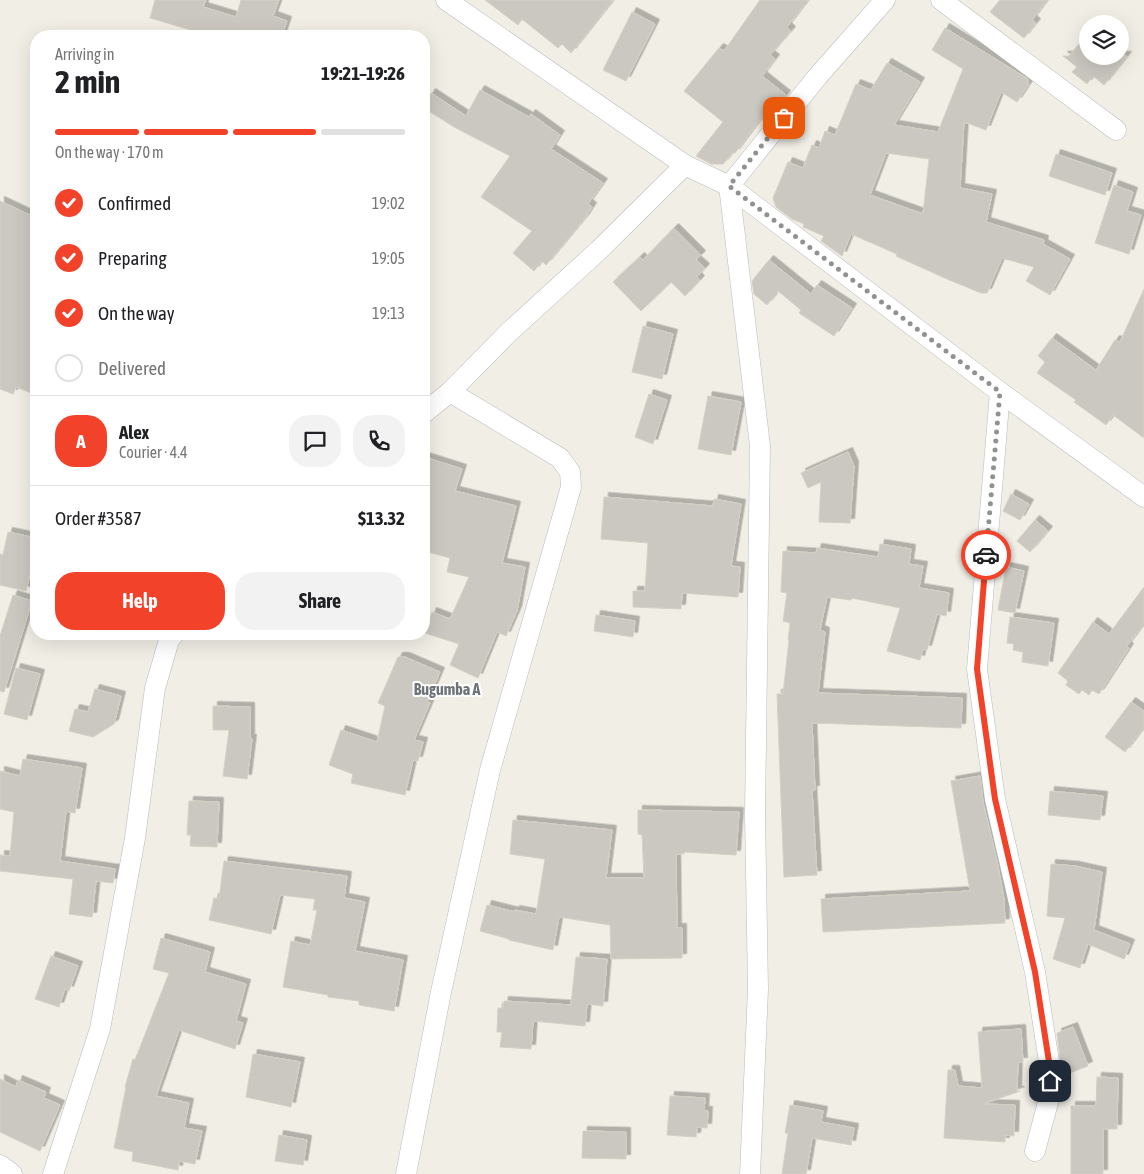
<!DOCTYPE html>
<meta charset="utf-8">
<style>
:root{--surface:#fff;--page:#f2f2f2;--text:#202124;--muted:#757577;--line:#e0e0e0;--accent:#f2422a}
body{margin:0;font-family:"Asap Condensed",sans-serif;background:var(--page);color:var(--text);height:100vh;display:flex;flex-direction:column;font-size:19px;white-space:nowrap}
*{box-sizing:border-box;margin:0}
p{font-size:16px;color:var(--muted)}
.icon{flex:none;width:28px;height:28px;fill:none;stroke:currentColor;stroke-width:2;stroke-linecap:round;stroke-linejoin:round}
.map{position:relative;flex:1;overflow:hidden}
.details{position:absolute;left:30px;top:30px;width:400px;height:610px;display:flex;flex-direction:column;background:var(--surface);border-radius:20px;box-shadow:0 5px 20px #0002}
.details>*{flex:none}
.buttons{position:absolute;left:1079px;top:15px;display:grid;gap:10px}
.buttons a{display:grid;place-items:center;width:50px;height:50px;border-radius:50%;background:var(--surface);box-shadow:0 5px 20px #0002;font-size:25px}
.pin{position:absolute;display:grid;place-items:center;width:42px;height:42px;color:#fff;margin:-21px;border-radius:10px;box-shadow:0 2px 8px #0006}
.courier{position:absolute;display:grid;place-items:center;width:50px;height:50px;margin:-25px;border:4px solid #f2422a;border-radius:50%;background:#fff;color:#222;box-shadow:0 1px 6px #0007}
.head em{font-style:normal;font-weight:700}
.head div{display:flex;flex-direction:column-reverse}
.head{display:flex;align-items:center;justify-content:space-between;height:85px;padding:0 25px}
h1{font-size:32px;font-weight:700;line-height:38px}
.bar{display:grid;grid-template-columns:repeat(4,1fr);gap:8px 5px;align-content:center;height:60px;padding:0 25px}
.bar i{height:6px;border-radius:4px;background:var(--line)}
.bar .selected{background:var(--accent)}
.bar p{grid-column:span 4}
.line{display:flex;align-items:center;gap:12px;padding:0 25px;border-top:1px solid var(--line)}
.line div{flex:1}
.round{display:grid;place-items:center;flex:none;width:52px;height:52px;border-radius:20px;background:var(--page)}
ol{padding:0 25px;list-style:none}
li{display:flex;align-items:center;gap:15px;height:55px}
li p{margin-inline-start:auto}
li .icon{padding:5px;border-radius:50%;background:var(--accent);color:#fff;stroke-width:4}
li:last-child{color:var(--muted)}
li i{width:28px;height:28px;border:2px solid var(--line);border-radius:50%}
.action{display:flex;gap:10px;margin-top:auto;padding:10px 25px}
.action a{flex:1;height:58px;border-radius:20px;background:var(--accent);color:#fff;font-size:20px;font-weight:700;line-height:58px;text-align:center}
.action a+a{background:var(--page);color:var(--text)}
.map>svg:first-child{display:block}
.building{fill:#cbc8c2;stroke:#d5d0c3;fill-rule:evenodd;filter:url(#shadow)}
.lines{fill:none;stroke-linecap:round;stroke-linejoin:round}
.street-casing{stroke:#b8bbc0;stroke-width:21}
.street{stroke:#fff;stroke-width:20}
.done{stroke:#909292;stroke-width:5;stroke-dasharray:0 9}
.route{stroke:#f2422a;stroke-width:6}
.labels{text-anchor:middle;stroke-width:4;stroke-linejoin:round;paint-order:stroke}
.quarter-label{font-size:16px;font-weight:bold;fill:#6e7378;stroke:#fff}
</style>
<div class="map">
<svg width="1144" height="1174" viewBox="0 0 1144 1174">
<defs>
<filter id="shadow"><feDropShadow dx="4.5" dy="-4.5" stdDeviation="0" flood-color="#0004"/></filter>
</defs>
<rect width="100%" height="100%" fill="#f0eee5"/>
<g class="building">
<polygon points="155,0 206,0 203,7 236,17 241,0 279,0 273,16 287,21 282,36 211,36 150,18"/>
<polygon points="485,0 613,0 571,53 562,44 558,48 522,19 518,25"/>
<polygon points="760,0 808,0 787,27 791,31 770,55 775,59 762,76 786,95 770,115 766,112 735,153 733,152 723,164 711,164 696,156 723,122 684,91 719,48 724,51"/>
<polygon points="1000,0 1047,0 1032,20 1036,23 1024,38 990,12"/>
<polygon points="632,12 655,24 626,81 603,70"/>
<path d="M 945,28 L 1028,79 L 1028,85 L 1017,102 L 1001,92 L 986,130 L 964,122 L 960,188 L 992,194 L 986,222 L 1044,240 L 1043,244 L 1070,259 L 1050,295 L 1026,281 L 1034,267 L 1002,258 L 987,293 L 981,293 L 947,279 L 896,256 L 897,254 L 851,234 L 842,256 L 821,241 L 824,236 L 803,227 L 804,224 L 792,219 L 776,207 L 773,198 L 788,162 L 803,168 L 812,145 L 819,148 L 825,131 L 835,135 L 856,84 L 871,90 L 887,63 L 920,82 L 894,125 L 938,132 L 963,69 L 932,50 ZM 886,153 L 929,159 L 923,214 L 870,195 Z"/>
<polygon points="1088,33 1088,56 1127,56 1104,85 1093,76 1087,84 1072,72 1077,67 1063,56 1069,56"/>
<polygon points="480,90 529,117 531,114 560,135 551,149 603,183 588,204 592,207 585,218 546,265 542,261 534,271 513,253 532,231 481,197 510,156 454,127 424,108 424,105 431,93 466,116"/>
<polygon points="1056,154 1112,173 1105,195 1049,176"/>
<polygon points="1114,185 1133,192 1127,211 1141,215 1129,254 1095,243"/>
<polygon points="0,201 36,218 36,395 16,387 13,394 0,389"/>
<polygon points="674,228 701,255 696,260 705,268 697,277 700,280 685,296 671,282 641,311 613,282 640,257 643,260"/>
<polygon points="769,260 811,294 817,285 852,308 834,336 799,313 801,310 778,291 767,305 754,294 752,281"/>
<polygon points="1144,289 1144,438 1113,415 1106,425 1074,402 1076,400 1037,373 1045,362 1038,356 1052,338 1096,370 1115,340 1120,342"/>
<polygon points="643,326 673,334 662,379 632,372"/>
<polygon points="649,394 667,400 653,444 635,437"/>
<polygon points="708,396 741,402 731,455 698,449"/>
<polygon points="848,452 854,466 850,523 819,522 821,482 808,488 801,473"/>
<polygon points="424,457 462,469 455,491 516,506 502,563 525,567 517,611 506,636 497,632 478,678 450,665 459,644 425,633 432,612 450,619 469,577 447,572 450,558 424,551"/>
<polygon points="1011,494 1029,504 1020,520 1003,511"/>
<polygon points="604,497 713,506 714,499 741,504 731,566 740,567 738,597 682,593 681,609 633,607 633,591 645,591 648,543 601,539"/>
<polygon points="1035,520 1048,531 1030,552 1017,541"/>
<polygon points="8,532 36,538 36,571 31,569 26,591 0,585 0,554 3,555"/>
<polygon points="880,544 911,549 909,564 923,566 919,588 949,593 946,616 937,614 927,650 923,649 920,660 887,651 900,608 852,598 851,600 827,597 820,630 825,632 818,693 962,698 961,728 812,723 815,790 812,790 817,875 784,877 777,694 783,694 789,640 788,640 790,623 783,621 787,593 781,592 783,551 816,553 817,548 878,557"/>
<polygon points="1006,567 1024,571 1015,613 998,610"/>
<polygon points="1144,587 1144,623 1127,646 1129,648 1099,694 1092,690 1089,695 1082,690 1079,694 1066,685 1068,681 1058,673 1093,622 1109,634"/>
<polygon points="13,595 32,601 4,692 0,691 0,636"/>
<polygon points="596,615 635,621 633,637 594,631"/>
<polygon points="1010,617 1054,623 1048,666 1022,662 1023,652 1013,650 1014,644 1007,643"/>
<polygon points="398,657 405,657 440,672 427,702 430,703 414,740 423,742 418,761 413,760 405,795 351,783 353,774 329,765 341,730 377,742 385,706 378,703"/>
<polygon points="16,668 40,674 27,720 4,714"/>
<polygon points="95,689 121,696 114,724 93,737 69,731 75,709 88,712"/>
<polygon points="1131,702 1144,711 1144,727 1125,752 1105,737"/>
<polygon points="213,706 250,707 250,739 252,739 247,779 223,776 229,730 213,730"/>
<polygon points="23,759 82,768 75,813 66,811 60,861 115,869 113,883 96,881 92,917 69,914 73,879 0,871 0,855 10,856 14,812 0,809 0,771 20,776"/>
<polygon points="980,776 983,802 997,861 1004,899 1005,923 823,932 821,899 970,891 951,781"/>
<polygon points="1050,791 1103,796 1100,820 1048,815"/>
<polygon points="189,801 219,802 217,847 190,846 191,835 187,835"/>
<polygon points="638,810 739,812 736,855 684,852 684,854 676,854 677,928 682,928 682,958 611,959 610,925 559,917 553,950 509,940 509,939 480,931 487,905 515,912 515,910 536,914 545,859 510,854 513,820 612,830 606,878 644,878 642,835 638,834"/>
<polygon points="224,861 347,876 344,898 365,902 355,951 403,960 394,1011 359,1005 359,1001 328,997 328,995 283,987 291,941 310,945 317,910 313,910 315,899 280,895 271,934 209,920 214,898 219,899"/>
<polygon points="1051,864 1075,866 1102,872 1094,930 1130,944 1124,959 1088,944 1080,968 1053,959 1065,918 1047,916"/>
<polygon points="161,938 210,952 205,972 246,984 236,1021 243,1023 235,1049 179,1030 156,1096 189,1103 184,1128 202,1131 195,1164 179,1161 178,1170 132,1161 133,1152 114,1148 126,1087 125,1087 133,1059 135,1060 169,973 153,969"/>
<polygon points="51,956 78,966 69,991 65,989 59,1007 35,999"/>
<polygon points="576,957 607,959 603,1006 587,1004 585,1026 533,1021 531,1049 500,1047 502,1032 497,1032 498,1008 503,1008 504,1001 571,1005"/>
<polygon points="1073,1027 1088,1066 1062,1076 1057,1033"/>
<polygon points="1021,1029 1023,1062 1018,1062 1017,1091 1020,1091 983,1104 1015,1105 1014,1136 1005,1135 1005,1142 944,1138 948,1070 955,1070 958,1086 982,1088 978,1032"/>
<polygon points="253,1054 300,1062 291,1107 246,1097"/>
<polygon points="1097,1077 1118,1078 1117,1129 1103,1129 1103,1174 1071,1174 1071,1106 1096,1106"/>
<polygon points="0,1079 16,1087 18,1080 46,1092 44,1098 60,1105 40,1151 0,1132"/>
<polygon points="670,1096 705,1098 704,1111 708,1111 707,1128 697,1127 696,1137 667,1135"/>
<polygon points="790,1105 823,1111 821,1122 854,1128 851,1145 812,1138 806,1174 782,1174 788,1133 785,1133"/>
<polygon points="583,1131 626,1132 626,1159 582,1158"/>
<polygon points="279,1135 307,1140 303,1165 275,1161"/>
</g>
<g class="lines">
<g class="street-casing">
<g id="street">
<polyline points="446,0 685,165 729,186 1000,392 977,669 995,799 1035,972 1050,1068 1050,1095 1035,1151"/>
<polyline points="941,0 1116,130"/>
<polyline points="1000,392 1144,497"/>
<polyline points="424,413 450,392 509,332 598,251 685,165"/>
<polyline points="0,1165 12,1174"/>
<polyline points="53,1174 100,1029 135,838 155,688 169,640 174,634"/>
<polyline points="406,1174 441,992 490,770 571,487 570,472 560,458 450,392"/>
<polyline points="750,1174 758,989 755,814 760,446 729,186 818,76 885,0"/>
</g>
</g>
<use href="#street" class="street"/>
</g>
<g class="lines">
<polyline class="done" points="784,118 729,186 1000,392 986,555"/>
<polyline class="route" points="986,555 977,669 995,799 1035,972 1050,1068 1050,1081"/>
</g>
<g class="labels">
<g class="quarter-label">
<text x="447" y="695">Bugumba A</text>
</g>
</g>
</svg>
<div class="buttons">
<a><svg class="icon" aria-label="layers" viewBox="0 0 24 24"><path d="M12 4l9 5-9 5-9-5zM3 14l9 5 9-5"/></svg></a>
</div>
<div class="pin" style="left:784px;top:118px;background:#ea580c"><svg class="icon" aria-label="bag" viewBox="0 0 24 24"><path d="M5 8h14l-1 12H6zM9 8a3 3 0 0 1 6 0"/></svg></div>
<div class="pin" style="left:1050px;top:1081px;background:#1f2937"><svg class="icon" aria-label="home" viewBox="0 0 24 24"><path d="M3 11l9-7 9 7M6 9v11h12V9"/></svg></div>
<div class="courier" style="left:986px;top:555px"><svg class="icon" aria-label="car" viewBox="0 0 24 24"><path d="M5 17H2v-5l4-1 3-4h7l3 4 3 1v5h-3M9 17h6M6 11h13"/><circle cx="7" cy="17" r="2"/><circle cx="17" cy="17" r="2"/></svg></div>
<section class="details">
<div class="head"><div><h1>2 min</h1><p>Arriving in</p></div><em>19:21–19:26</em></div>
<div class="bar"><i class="selected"></i><i class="selected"></i><i class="selected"></i><i></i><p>On the way · 170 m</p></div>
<ol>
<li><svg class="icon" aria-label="check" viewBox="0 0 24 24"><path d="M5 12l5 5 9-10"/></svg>Confirmed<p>19:02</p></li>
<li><svg class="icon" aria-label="check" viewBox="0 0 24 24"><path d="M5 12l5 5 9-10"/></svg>Preparing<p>19:05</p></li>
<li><svg class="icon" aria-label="check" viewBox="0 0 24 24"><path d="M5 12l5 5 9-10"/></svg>On the way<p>19:13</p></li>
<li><i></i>Delivered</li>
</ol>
<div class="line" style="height:90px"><b class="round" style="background:var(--accent);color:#fff">A</b><div><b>Alex</b><p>Courier · 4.4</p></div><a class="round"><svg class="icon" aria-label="chat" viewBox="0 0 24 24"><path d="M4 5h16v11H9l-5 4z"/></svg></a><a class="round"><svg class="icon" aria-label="phone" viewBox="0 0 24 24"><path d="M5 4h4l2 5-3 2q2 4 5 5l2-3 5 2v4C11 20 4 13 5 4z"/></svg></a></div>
<div class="line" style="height:65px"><div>Order #3587</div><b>$13.32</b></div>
<div class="action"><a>Help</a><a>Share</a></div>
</section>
</div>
